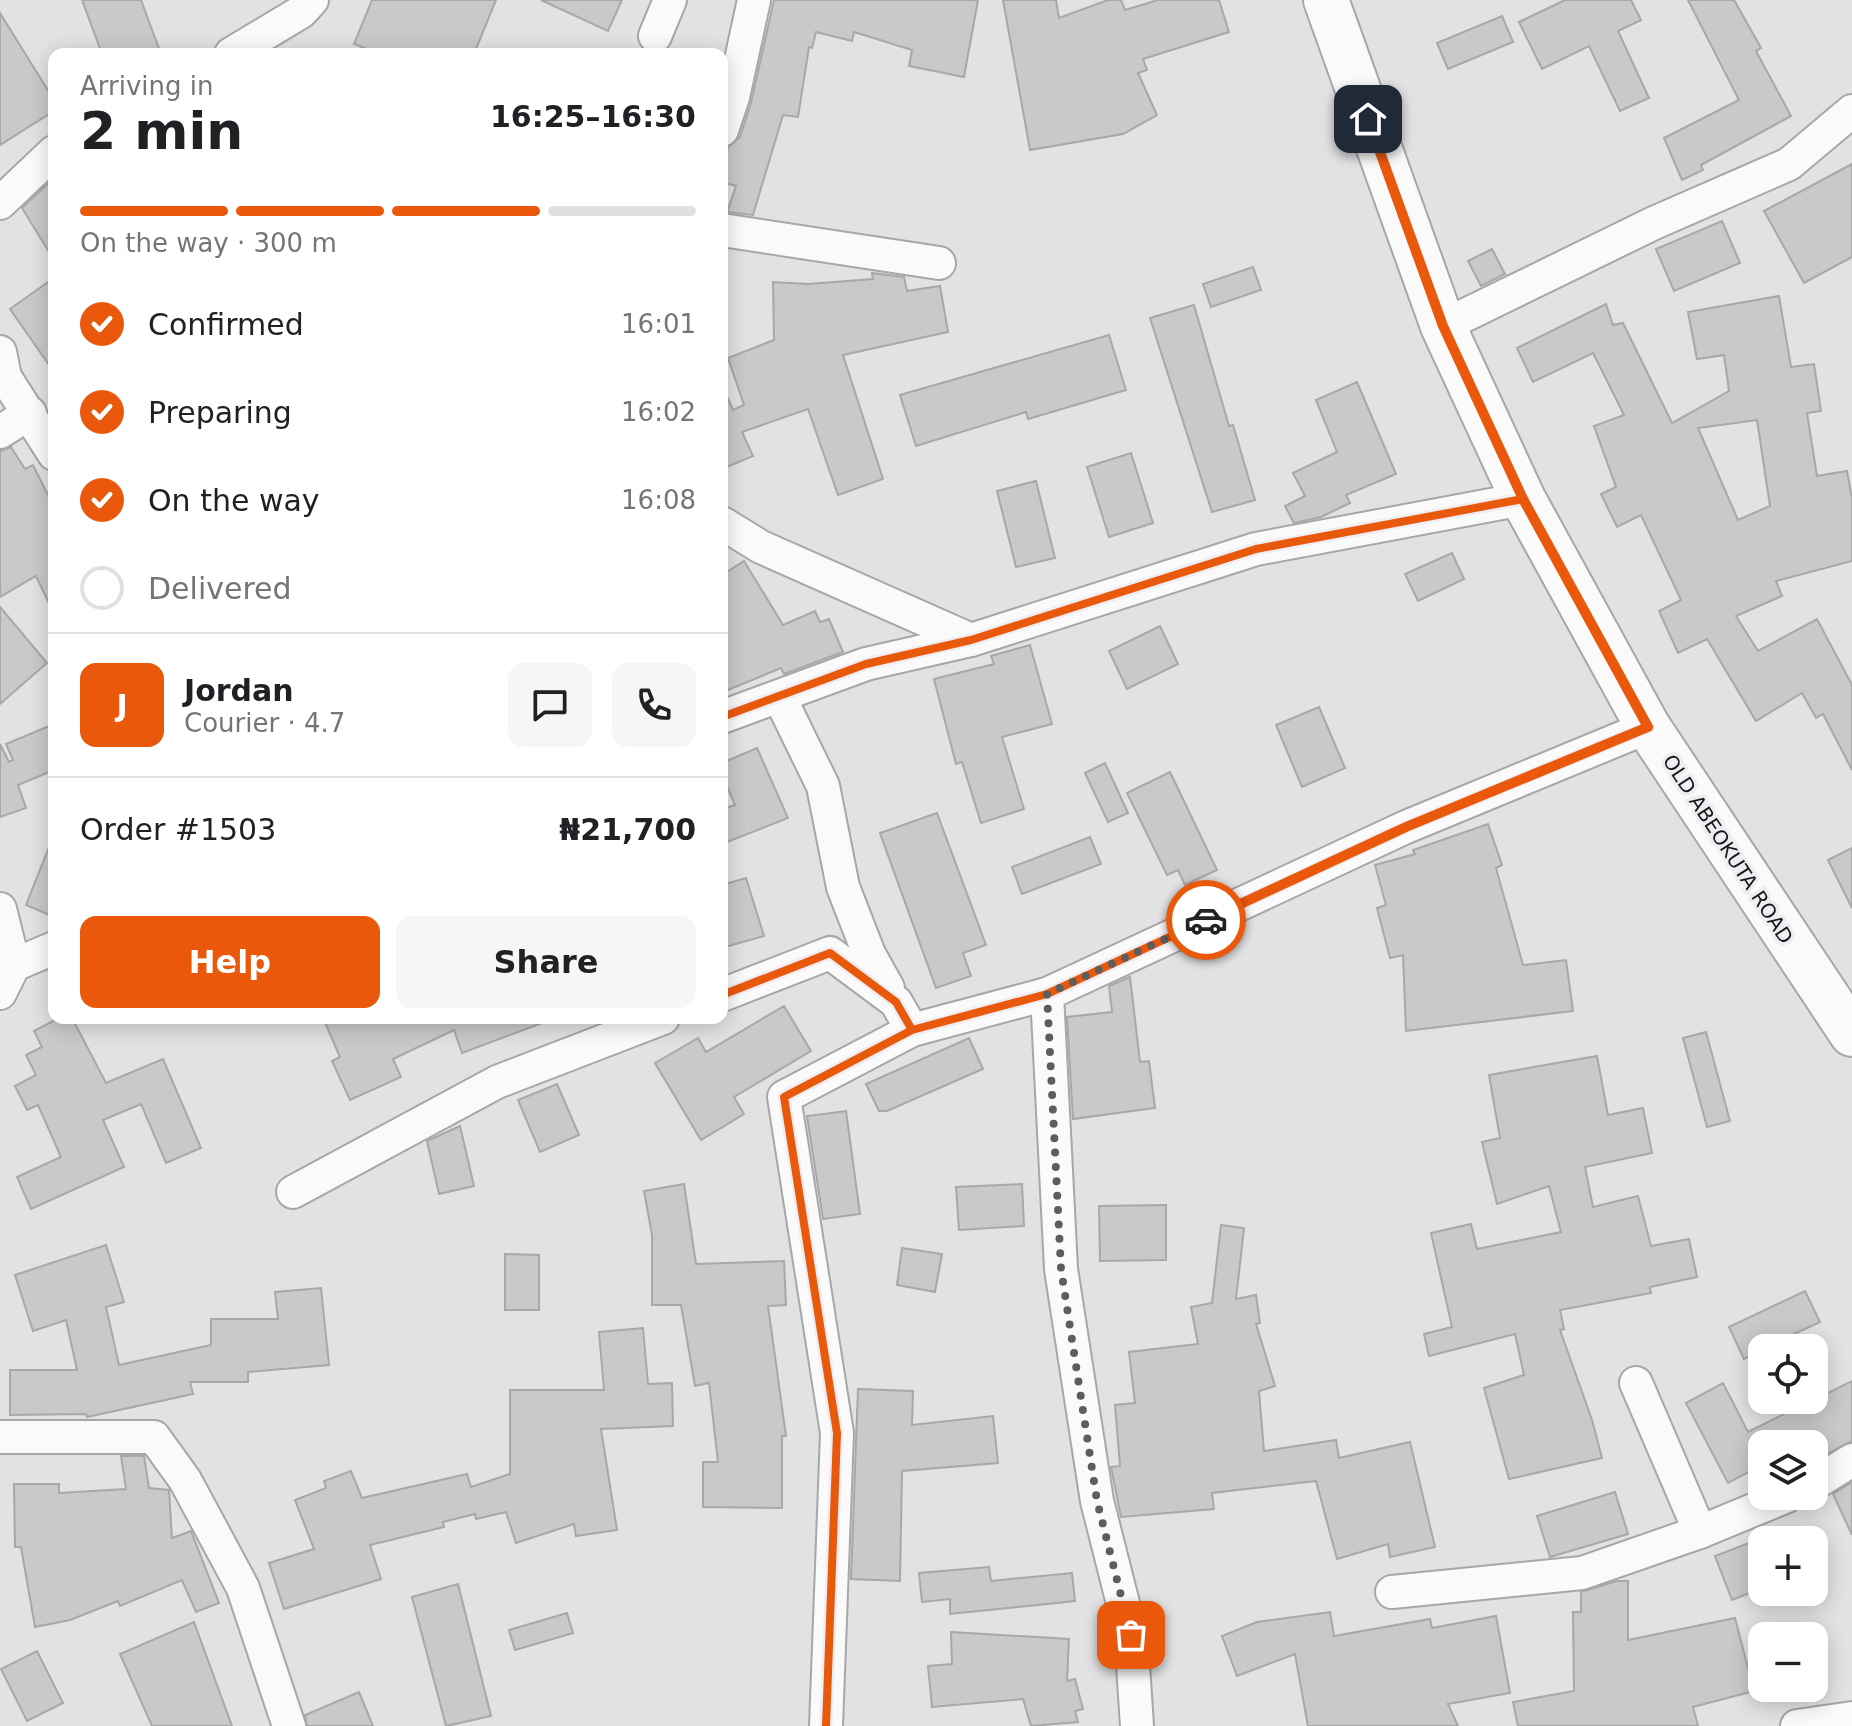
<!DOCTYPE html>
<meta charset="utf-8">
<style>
:root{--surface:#fff;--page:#f6f6f6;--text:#202124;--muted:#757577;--line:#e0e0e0;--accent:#ea580c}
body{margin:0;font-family:"DejaVu Sans",sans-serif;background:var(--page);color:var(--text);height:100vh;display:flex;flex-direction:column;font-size:30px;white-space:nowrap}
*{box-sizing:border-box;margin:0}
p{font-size:26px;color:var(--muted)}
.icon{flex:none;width:44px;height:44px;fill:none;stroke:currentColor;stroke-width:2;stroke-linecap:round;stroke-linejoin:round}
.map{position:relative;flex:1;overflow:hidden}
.panel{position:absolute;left:48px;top:48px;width:680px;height:976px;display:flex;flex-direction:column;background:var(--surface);border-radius:16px;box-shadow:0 4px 20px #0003}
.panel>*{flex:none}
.tools{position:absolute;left:1748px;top:1334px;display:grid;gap:16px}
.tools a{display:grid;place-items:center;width:80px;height:80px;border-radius:16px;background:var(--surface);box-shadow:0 4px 20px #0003;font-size:40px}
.pin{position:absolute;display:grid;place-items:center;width:68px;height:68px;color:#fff;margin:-34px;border-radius:16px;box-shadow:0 4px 12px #0006}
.courier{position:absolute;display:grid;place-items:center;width:80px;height:80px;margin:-40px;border:6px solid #ea580c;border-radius:50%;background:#fff;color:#222;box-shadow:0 2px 10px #0007}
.headline em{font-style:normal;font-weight:700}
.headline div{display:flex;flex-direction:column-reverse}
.headline{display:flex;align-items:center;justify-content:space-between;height:136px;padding:0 32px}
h1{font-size:52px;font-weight:700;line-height:60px}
.bar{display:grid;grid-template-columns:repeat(4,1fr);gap:12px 8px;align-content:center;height:96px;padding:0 32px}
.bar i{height:10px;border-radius:6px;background:var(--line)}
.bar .active{background:var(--accent)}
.bar p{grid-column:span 4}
.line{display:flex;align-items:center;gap:20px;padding:0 32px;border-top:2px solid var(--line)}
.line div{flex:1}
.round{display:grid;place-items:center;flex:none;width:84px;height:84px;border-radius:16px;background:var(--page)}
ol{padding:0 32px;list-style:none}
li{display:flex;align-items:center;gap:24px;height:88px}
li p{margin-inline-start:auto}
li .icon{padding:8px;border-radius:50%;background:var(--accent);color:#fff;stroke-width:4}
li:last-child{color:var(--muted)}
li i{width:44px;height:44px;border:4px solid var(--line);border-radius:50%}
.primary-button{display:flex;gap:16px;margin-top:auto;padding:16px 32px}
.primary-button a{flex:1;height:92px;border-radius:16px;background:var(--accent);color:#fff;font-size:32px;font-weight:700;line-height:92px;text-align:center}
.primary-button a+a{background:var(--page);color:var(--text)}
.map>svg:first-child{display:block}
.building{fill:#c9c8ca;stroke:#a8a7a9;stroke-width:2;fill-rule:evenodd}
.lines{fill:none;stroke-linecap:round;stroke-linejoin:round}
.minor-casing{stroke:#a7a6a8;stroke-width:36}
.highway-casing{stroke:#a7a6a8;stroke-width:48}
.minor{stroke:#fbfafb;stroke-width:32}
.highway{stroke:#fbfafb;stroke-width:44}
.cycleway-casing{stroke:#f0edf2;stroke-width:13}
.cycleway{stroke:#e8590c;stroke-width:8}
.done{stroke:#5e5d5e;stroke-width:8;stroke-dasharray:0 14.4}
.route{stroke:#ea580c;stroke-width:10}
.labels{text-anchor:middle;stroke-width:7;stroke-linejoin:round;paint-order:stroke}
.street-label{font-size:20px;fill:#171617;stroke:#f0edf2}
</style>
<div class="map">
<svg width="1852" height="1726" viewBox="0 0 1852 1726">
<rect width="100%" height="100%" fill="#e2e1e3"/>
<g class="building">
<polygon points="82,0 141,0 161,54 102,54"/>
<polygon points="372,0 496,0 474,54 380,54 354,44"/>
<polygon points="541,0 622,0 608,31"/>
<polygon points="774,0 978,0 964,77 909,66 912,50 854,32 852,41 816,32 812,48 809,47 798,117 783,115 753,215 727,212 736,186 722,182 722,172 728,147 740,137 751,103"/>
<polygon points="1003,0 1056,0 1059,18 1108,0 1121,0 1125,10 1158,0 1219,0 1229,32 1143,59 1147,70 1138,73 1157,115 1123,134 1030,150"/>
<polygon points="1565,0 1631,0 1641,20 1618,31 1649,98 1620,111 1589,46 1542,69 1519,22"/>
<polygon points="1688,0 1734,0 1761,48 1756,51 1791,116 1701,165 1703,170 1682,180 1664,138 1739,100"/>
<polygon points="0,13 54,100 54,111 0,145"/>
<polygon points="1502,16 1513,42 1448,69 1437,43"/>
<polygon points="1852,164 1852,257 1804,283 1764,211"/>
<polygon points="54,178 54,260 22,208"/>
<polygon points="1722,221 1740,263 1674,291 1656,249"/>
<polygon points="1492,249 1505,274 1481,286 1468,261"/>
<polygon points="1253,267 1261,290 1211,307 1203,284"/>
<polygon points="872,273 904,277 907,291 940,286 948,332 843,355 883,479 838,495 808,409 742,432 753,456 722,469 722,385 733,410 744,405 728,358 774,340 773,282 808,284 873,279"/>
<polygon points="54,278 54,372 10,309"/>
<path d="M 1779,296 L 1791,367 L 1814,364 L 1821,411 L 1807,413 L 1817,476 L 1847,471 L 1852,499 L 1852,561 L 1776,581 L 1782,596 L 1736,616 L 1758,651 L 1817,619 L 1852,685 L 1852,770 L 1823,714 L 1816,718 L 1802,693 L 1756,721 L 1707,639 L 1678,653 L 1659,611 L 1681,600 L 1641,515 L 1617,527 L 1601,494 L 1616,487 L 1594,426 L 1624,415 L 1593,353 L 1533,382 L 1517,348 L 1606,304 L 1613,325 L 1623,323 L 1672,423 L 1729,391 L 1724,355 L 1697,359 L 1688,312 ZM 1757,420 L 1770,506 L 1738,520 L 1698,428 Z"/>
<polygon points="1194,305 1229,426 1233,425 1255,500 1212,512 1150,318"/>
<polygon points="1109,335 1126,390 1028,419 1026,412 916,446 900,395"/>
<polygon points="1357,382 1396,474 1346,495 1350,503 1321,517 1294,523 1285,506 1305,496 1293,473 1337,452 1316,400"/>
<polygon points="11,447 25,469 33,465 54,507 54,614 36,576 0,597 0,451"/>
<polygon points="1131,453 1153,523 1109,537 1087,467"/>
<polygon points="1036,481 1055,558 1016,567 997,491"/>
<polygon points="1452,553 1464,579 1418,601 1405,574"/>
<polygon points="744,561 783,625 815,611 820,622 829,619 843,652 784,674 781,668 728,690 722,677 722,575"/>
<polygon points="0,607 47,663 0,704"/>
<polygon points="1160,626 1178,664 1127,689 1109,651"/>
<polygon points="1030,645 1052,724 1002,737 1024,809 981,823 962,762 956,764 934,679 994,664 991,656"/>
<polygon points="1319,707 1345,768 1302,787 1276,725"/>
<polygon points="54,724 54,770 18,785 26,808 0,817 0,744 9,762 13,760 6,744"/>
<polygon points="757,748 788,818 722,844 722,809 735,805 722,775 722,763"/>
<polygon points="1105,763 1128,813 1108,822 1085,773"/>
<polygon points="1170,772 1217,870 1185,885 1178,870 1167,875 1127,793"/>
<polygon points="937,813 986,945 963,953 971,976 936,988 880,833"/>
<polygon points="1488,824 1502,865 1496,868 1523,965 1566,960 1573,1011 1406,1031 1403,955 1390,958 1377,908 1386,905 1375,865 1415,854 1413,850"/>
<polygon points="53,837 54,837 54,917 26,905"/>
<polygon points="1090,837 1101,864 1022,894 1012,867"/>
<polygon points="1852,848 1852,908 1828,860"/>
<polygon points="746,878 764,936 722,948 722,885"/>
<polygon points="1130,977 1140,1062 1149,1061 1155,1108 1073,1119 1067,1017 1112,1012 1109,986"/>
<polygon points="784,1006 811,1051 734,1097 744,1114 701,1140 655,1063 698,1038 706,1052"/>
<polygon points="59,1018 72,1018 106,1083 163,1059 201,1148 166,1163 141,1104 103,1120 124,1167 31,1209 17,1177 61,1157 38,1105 27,1110 15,1086 36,1075 26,1055 42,1047 34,1031"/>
<polygon points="323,1018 550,1018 550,1020 462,1053 454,1030 393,1059 401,1077 350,1100 332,1061 340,1057"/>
<polygon points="1706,1032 1730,1121 1707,1127 1683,1038"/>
<polygon points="969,1038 983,1069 887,1111 879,1111 866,1084"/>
<polygon points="1597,1056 1608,1115 1643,1108 1652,1153 1585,1167 1593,1207 1638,1196 1651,1246 1689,1239 1697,1277 1650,1287 1651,1293 1560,1310 1564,1329 1560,1330 1592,1420 1602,1458 1509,1479 1484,1388 1524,1375 1515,1334 1429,1356 1424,1334 1452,1327 1431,1233 1471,1224 1477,1249 1561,1232 1549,1186 1497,1204 1482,1142 1500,1138 1489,1075"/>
<polygon points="557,1084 579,1135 540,1152 518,1100"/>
<polygon points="846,1111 860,1214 823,1219 807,1116"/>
<polygon points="460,1126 474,1186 439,1194 427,1141"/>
<polygon points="684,1184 696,1264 784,1261 786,1305 768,1306 786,1436 782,1436 782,1508 703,1507 703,1462 718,1462 709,1383 695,1386 681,1305 652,1305 652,1235 644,1191"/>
<polygon points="1022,1184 1024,1226 959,1230 956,1187"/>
<polygon points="1166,1205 1166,1260 1100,1261 1099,1206"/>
<polygon points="1221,1225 1244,1228 1236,1299 1256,1295 1260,1323 1256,1324 1275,1386 1259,1391 1264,1451 1336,1440 1339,1458 1410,1442 1435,1547 1390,1557 1388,1544 1337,1559 1316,1481 1212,1493 1214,1509 1121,1517 1111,1467 1120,1466 1115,1405 1135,1403 1129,1352 1198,1344 1191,1307 1212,1303"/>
<polygon points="106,1245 124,1302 106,1307 119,1365 211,1345 211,1319 278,1319 275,1292 321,1288 329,1365 248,1372 248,1382 190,1382 193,1394 87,1417 86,1414 10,1415 10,1370 77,1370 66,1320 33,1331 15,1275"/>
<polygon points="902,1248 942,1254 935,1292 897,1285"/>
<polygon points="505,1254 539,1255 539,1310 505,1310"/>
<polygon points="1805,1291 1820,1322 1794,1334 1801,1348 1762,1348 1744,1359 1729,1327"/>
<polygon points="643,1328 648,1384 672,1383 673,1426 601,1429 617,1530 576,1536 574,1524 516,1543 506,1512 476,1519 475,1514 443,1522 444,1527 370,1545 381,1579 284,1609 269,1563 314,1549 295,1500 326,1488 324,1481 351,1471 362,1498 467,1474 471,1487 510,1474 510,1390 604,1390 599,1332"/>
<polygon points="1852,1381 1852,1441 1818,1459 1814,1444 1762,1444 1762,1465 1728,1483 1686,1403 1723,1383 1748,1432 1794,1409 1790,1400 1814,1400"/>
<polygon points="858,1389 913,1391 912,1425 993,1416 998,1463 902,1471 900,1581 851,1579"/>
<polygon points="121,1456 144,1456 149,1488 169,1490 172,1538 191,1531 219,1603 196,1612 182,1580 120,1606 118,1601 70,1620 35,1627 21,1547 15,1547 14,1484 59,1484 59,1493 126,1489"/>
<polygon points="1852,1482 1852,1535 1833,1494"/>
<polygon points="1615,1492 1628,1534 1550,1557 1537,1516"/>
<polygon points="1762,1538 1762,1588 1732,1600 1715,1556"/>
<polygon points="989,1567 991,1581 1072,1573 1075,1601 950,1614 950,1599 922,1602 919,1573"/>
<polygon points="1617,1581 1628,1581 1628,1640 1735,1618 1754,1691 1693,1707 1698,1726 1518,1726 1513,1702 1574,1691 1573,1612 1581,1612 1581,1592"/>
<polygon points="458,1584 491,1716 446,1726 412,1597"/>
<polygon points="1330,1612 1334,1636 1430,1619 1432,1628 1496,1616 1510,1693 1448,1704 1458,1726 1308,1726 1295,1654 1237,1676 1222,1636 1257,1622"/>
<polygon points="567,1613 573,1633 515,1650 509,1630"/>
<polygon points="194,1622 232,1726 152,1726 120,1654"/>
<polygon points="951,1632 1069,1639 1067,1681 1075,1679 1083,1709 1075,1711 1078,1722 1031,1726 1023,1699 932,1707 928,1666 952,1664"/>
<polygon points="37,1651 63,1703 27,1721 1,1669"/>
<polygon points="359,1692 373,1726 307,1726 305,1715"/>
</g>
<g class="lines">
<g class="minor-casing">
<g id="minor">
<polyline points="655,36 670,0"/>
<polyline points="231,54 301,12 312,0"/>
<polyline points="722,130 733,97 754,0"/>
<polyline points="0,203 54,152"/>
<polyline points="722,230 939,263"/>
<polyline points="1443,326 1654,223 1789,164 1852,111"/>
<polyline points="0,352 5,377 54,454"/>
<polyline points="0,432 30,413"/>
<polyline points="722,523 761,547 971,640"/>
<polyline points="780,698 823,786 843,887 869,954 888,988"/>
<polyline points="722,717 866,664 971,640 1256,549 1523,499"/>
<polyline points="0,909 14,965"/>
<polyline points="0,993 14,965 54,948"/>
<polyline points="1047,994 1061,1269 1097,1501 1131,1635 1137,1726"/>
<polyline points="722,995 830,953 896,1002 912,1030 1047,994 1406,827 1648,727"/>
<polyline points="293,1192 497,1082 663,1018"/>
<polyline points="1636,1383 1700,1532"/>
<polyline points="0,1437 154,1437 185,1480 243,1588 289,1726"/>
<polyline points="1814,1484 1852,1460"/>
<polyline points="1392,1592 1582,1573 1700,1532 1787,1496"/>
<polyline points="826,1726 837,1433 784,1097 912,1030"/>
<polyline points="1797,1726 1852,1718"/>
</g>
</g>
<g class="highway-casing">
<polyline id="highway" points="1326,0 1443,326 1523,499 1648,727 1852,1034"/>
</g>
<use href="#minor" class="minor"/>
<use href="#highway" class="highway"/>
<g class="cycleway-casing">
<g id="cycleway">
<polyline points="722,717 866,664 971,640 1256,549 1523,499"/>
<polyline points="722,995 830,953 896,1002 912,1030 1047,994 1406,827 1648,727"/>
<polyline points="826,1726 837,1433 784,1097 912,1030"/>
</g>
</g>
<use href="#cycleway" class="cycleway"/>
</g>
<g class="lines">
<polyline class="done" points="1131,1635 1097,1501 1061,1269 1047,994 1206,920"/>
<polyline class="route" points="1206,920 1406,827 1648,727 1523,499 1443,326 1368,119"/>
</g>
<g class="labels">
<g class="street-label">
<text transform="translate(1728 849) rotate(57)" y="7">OLD ABEOKUTA ROAD</text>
</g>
</g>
</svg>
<div class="tools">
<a><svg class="icon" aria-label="locate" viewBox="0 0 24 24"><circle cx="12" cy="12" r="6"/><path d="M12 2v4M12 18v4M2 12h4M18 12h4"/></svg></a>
<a><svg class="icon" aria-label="layers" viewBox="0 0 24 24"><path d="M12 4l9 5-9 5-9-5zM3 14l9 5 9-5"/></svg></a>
<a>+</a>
<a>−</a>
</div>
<div class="pin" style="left:1131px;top:1635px;background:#ea580c"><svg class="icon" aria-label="bag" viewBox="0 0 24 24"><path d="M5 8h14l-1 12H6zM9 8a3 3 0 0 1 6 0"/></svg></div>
<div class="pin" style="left:1368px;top:119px;background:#1f2937"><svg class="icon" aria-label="home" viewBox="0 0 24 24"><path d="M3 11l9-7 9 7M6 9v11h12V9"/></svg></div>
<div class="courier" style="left:1206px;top:920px"><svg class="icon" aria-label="car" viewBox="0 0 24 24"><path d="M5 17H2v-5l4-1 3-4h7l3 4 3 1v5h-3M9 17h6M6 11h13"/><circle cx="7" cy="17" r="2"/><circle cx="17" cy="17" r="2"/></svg></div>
<section class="panel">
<div class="headline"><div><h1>2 min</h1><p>Arriving in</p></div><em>16:25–16:30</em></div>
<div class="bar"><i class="active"></i><i class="active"></i><i class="active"></i><i></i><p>On the way · 300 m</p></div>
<ol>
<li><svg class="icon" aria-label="check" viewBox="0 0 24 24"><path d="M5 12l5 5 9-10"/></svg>Confirmed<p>16:01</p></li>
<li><svg class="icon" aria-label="check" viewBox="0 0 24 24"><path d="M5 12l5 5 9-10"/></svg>Preparing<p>16:02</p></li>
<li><svg class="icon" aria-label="check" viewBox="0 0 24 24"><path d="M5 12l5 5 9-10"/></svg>On the way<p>16:08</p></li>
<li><i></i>Delivered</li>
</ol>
<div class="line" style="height:144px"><b class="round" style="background:var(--accent);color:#fff">J</b><div><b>Jordan</b><p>Courier · 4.7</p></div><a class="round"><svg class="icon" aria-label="chat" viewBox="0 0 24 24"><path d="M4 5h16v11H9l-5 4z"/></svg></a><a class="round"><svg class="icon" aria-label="phone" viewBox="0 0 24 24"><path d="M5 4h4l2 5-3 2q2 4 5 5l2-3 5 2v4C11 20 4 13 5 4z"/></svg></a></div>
<div class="line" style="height:104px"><div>Order #1503</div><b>₦21,700</b></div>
<div class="primary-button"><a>Help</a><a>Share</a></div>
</section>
</div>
